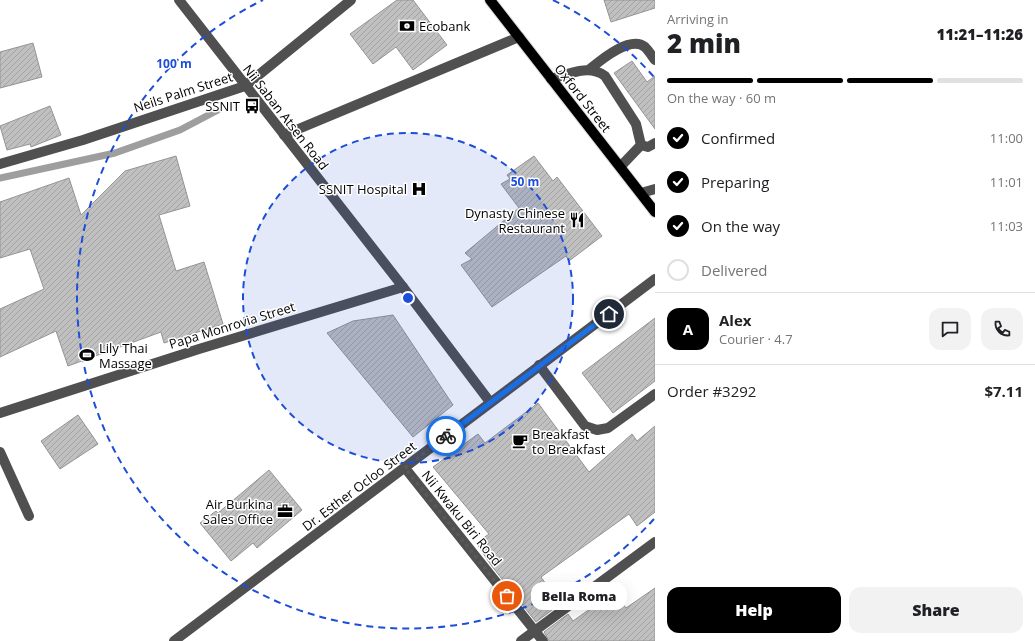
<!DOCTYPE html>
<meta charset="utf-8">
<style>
:root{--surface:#fff;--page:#f2f2f2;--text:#202124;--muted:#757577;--line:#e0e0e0;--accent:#000}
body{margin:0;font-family:"Open Sans",sans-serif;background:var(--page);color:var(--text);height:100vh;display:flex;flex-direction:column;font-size:15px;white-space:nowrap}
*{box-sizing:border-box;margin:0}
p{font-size:13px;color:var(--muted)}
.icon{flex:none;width:22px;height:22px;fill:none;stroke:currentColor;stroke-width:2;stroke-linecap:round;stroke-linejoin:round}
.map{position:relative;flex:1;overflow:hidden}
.drawer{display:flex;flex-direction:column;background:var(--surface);width:380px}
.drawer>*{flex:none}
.pin{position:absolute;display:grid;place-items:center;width:34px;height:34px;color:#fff;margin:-17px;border:2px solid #fff;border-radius:50%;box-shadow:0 1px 4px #0007}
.courier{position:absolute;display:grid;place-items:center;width:40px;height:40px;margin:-20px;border:3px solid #1a73e8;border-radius:50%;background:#fff;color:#222;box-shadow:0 1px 5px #0007}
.bubble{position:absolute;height:28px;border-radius:12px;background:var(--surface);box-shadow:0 4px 16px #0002;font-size:13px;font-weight:800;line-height:28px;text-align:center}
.overview em{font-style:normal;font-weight:800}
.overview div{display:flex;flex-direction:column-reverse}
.overview{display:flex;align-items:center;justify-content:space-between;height:68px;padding:0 12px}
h1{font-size:26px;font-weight:800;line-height:30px}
.bar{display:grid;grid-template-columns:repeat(4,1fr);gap:6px 4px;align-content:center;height:48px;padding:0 12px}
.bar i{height:5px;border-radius:3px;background:var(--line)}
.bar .active{background:var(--accent)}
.bar p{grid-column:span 4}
.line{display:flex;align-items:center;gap:10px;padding:0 12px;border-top:1px solid var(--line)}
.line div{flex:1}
.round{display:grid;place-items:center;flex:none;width:42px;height:42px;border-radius:12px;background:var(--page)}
ol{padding:0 12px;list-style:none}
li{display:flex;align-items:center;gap:12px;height:44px}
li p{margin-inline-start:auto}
li .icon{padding:4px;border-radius:50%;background:var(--accent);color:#fff;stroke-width:4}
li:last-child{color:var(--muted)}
li i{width:22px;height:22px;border:2px solid var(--line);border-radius:50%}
.action{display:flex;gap:8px;margin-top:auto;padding:8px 12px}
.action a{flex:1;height:46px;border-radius:12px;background:var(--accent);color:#fff;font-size:16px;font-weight:800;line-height:46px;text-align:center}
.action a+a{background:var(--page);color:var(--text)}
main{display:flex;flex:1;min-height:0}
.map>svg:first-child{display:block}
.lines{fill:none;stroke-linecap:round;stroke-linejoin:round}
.stream{stroke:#9e9e9e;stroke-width:7}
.building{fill:url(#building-hatch);stroke:#949494}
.major-casing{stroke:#dbdbdb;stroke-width:12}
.minor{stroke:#505050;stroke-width:10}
.major{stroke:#000;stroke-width:10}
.done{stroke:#595959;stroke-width:4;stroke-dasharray:0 7.2}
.route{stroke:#1a73e8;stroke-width:5}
.ring{fill:none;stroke:#1d4ed8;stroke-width:2;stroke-dasharray:7 5}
.labels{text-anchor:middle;stroke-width:3;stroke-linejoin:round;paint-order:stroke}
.poi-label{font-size:13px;fill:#000;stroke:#fff;text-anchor:end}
.street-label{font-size:13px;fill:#000;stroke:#fff}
.centre{fill:#1d4ed8;stroke:#fff;stroke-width:2}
.ring-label{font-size:12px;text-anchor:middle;font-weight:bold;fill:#1d4ed8;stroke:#fff;stroke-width:3;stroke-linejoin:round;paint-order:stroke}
</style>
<main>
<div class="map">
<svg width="655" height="641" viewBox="0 0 655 641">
<defs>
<pattern id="building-hatch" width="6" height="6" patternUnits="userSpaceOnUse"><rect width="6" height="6" fill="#c0c0c0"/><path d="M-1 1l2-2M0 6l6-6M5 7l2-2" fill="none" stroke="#a3a3a3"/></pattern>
</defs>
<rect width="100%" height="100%" fill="#fff"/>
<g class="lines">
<polyline class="stream" points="0,178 115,153 180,130 218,110"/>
</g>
<g class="building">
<polygon points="397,0 413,0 447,45 413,70 396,47 373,64 350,34"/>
<polygon points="604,0 655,0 655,8 611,22"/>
<polygon points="33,43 42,77 0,88 0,52"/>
<polygon points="632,61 647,82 655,76 655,129 614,73"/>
<polygon points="50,106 61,135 31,147 30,144 7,150 0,126"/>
<polygon points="176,156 190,206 159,215 176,271 204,262 223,324 164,343 161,332 68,366 56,331 0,357 0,309 44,289 30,249 0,258 0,202 69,178 81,215 125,171"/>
<polygon points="534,156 553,181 557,177 602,236 569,261 566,256 492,307 461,265 472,259 465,253 519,208 501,184 510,179 507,175"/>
<polygon points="393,315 453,405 413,437 327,333 353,321"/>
<polygon points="655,318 655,381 613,413 582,373"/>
<polygon points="538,403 589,472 632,434 637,441 655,426 655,512 637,526 629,514 541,577 560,604 536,622 491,565 476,543 489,534 433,467 478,434 485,443"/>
<polygon points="78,415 98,444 60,469 41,441"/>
<polygon points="269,470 302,510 257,548 253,543 231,561 200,523 216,511 218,513"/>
<polygon points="655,588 655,641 549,641 544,632 568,614 573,621 614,592 626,608"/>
</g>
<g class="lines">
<g class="major-casing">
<polyline id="major" points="490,0 655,212"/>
</g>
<g class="minor">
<polyline points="179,0 403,287 490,402"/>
<path d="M 590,69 C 601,60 630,35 645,47 C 649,51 652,56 655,60"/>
<path d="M 551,79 C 569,74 589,64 605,76 L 636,124 L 641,145 L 621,166"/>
<polyline points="284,135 519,37"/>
<polyline points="641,145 648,147 655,143"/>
<polyline points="0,164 83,140 245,86 351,0"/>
<polyline points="641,193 655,189"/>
<polyline points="539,365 585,426 597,430 608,428 655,394"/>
<polyline points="0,413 199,349 403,287"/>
<polyline points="0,452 29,516"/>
<polyline points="405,468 543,641"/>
<polyline points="174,641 655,279"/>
<polyline points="521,641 655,542"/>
</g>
<use href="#major" class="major"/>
</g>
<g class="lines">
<polyline class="done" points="446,436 405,468 507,596"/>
<polyline class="route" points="446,436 609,314"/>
</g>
<circle cx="408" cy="298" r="165" fill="#1d4ed8" fill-opacity=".12"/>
<g class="ring">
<circle cx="408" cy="298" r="165"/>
<path d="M654 519A331 331 0 1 1 263 0M553 0A331 331 0 0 1 654 77"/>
</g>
<defs>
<g id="bank-bare" transform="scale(1.2)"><path d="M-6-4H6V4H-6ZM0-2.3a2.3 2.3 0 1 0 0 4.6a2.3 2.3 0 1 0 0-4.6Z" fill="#000" stroke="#fff" stroke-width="2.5" paint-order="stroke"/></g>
<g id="bus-bare" transform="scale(1.2)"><path d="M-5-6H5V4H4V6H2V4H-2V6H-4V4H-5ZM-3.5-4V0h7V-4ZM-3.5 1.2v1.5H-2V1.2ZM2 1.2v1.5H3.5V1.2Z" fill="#000" stroke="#fff" stroke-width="2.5" paint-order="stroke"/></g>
<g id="hospital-bare" transform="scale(1.2)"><path d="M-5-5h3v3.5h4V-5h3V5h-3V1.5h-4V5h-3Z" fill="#000" stroke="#fff" stroke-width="2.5" paint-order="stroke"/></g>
<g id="restaurant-bare" transform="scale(1.2)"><path d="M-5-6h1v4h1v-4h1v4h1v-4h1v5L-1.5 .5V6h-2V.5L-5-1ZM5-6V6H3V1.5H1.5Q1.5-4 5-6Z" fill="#000" stroke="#fff" stroke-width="2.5" paint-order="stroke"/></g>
<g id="stadium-bare" transform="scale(1.2)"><path d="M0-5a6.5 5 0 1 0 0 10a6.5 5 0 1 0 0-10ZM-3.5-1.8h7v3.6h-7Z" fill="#000" stroke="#fff" stroke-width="2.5" paint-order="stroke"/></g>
<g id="cafe-bare" transform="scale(1.2)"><path d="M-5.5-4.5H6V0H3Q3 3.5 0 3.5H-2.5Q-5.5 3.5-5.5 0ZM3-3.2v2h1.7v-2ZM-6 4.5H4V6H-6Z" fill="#000" stroke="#fff" stroke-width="2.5" paint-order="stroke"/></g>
<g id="office-bare" transform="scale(1.2)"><path d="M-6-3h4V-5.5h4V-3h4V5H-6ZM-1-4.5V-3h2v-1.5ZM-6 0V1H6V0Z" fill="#000" stroke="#fff" stroke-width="2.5" paint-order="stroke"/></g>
</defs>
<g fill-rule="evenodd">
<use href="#bank-bare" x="407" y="26"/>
<use href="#bus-bare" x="252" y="106"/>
<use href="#hospital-bare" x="419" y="189"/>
<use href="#restaurant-bare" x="577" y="220"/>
<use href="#stadium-bare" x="87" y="355"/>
<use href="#cafe-bare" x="520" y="441"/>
<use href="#office-bare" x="285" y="511"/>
</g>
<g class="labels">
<g class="poi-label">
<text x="419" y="31" text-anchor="start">Ecobank</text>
<text x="240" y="111">SSNIT</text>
<text x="407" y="194">SSNIT Hospital</text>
<text x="565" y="218">Dynasty Chinese<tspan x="565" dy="15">Restaurant</tspan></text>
<text x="99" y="353" text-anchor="start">Lily Thai<tspan x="99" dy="15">Massage</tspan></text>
<text x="532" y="439" text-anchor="start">Breakfast<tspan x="532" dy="15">to Breakfast</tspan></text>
<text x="273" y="509">Air Burkina<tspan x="273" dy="15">Sales Office</tspan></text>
</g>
<g class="street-label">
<text transform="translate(183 92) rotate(-18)" y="5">Neils Palm Street</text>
<text transform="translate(583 98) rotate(52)" y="5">Oxford Street</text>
<text transform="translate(286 117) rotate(52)" y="5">Nii Saban Atsen Road</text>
<text transform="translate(232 325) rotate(-17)" y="5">Papa Monrovia Street</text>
<text transform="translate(359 486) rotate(-37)" y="5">Dr. Esther Ocloo Street</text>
<text transform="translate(462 518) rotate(51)" y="5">Nii Kwaku Biri Road</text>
</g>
</g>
<circle cx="408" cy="298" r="6" class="centre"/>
<g class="ring-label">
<text x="174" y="68">100 m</text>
<text x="525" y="186">50 m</text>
</g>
</svg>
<div class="pin" style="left:507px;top:596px;background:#ea580c"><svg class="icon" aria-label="bag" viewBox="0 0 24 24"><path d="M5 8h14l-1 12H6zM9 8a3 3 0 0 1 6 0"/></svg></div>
<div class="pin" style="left:609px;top:314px;background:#1f2937"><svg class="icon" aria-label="home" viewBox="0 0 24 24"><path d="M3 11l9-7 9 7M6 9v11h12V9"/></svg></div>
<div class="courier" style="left:446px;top:436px"><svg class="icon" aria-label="bike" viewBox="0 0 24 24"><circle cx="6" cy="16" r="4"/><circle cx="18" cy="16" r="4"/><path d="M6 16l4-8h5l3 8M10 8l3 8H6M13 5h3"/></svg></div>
<div class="bubble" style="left:531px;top:582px;width:96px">Bella Roma</div>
</div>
<section class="drawer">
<div class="overview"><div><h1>2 min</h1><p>Arriving in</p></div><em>11:21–11:26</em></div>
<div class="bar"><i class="active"></i><i class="active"></i><i class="active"></i><i></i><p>On the way · 60 m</p></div>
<ol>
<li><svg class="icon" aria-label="check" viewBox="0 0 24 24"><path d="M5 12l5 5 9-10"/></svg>Confirmed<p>11:00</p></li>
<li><svg class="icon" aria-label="check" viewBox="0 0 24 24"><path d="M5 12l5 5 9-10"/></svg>Preparing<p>11:01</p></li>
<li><svg class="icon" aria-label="check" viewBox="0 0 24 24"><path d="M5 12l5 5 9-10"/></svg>On the way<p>11:03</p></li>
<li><i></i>Delivered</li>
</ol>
<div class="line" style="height:72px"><b class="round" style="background:var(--accent);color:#fff">A</b><div><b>Alex</b><p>Courier · 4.7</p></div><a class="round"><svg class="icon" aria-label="chat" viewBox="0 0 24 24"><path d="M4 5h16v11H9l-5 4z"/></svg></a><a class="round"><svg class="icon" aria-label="phone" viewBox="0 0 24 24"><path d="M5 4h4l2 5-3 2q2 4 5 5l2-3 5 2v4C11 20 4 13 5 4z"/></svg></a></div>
<div class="line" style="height:52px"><div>Order #3292</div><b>$7.11</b></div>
<div class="action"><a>Help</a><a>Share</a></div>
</section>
</main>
